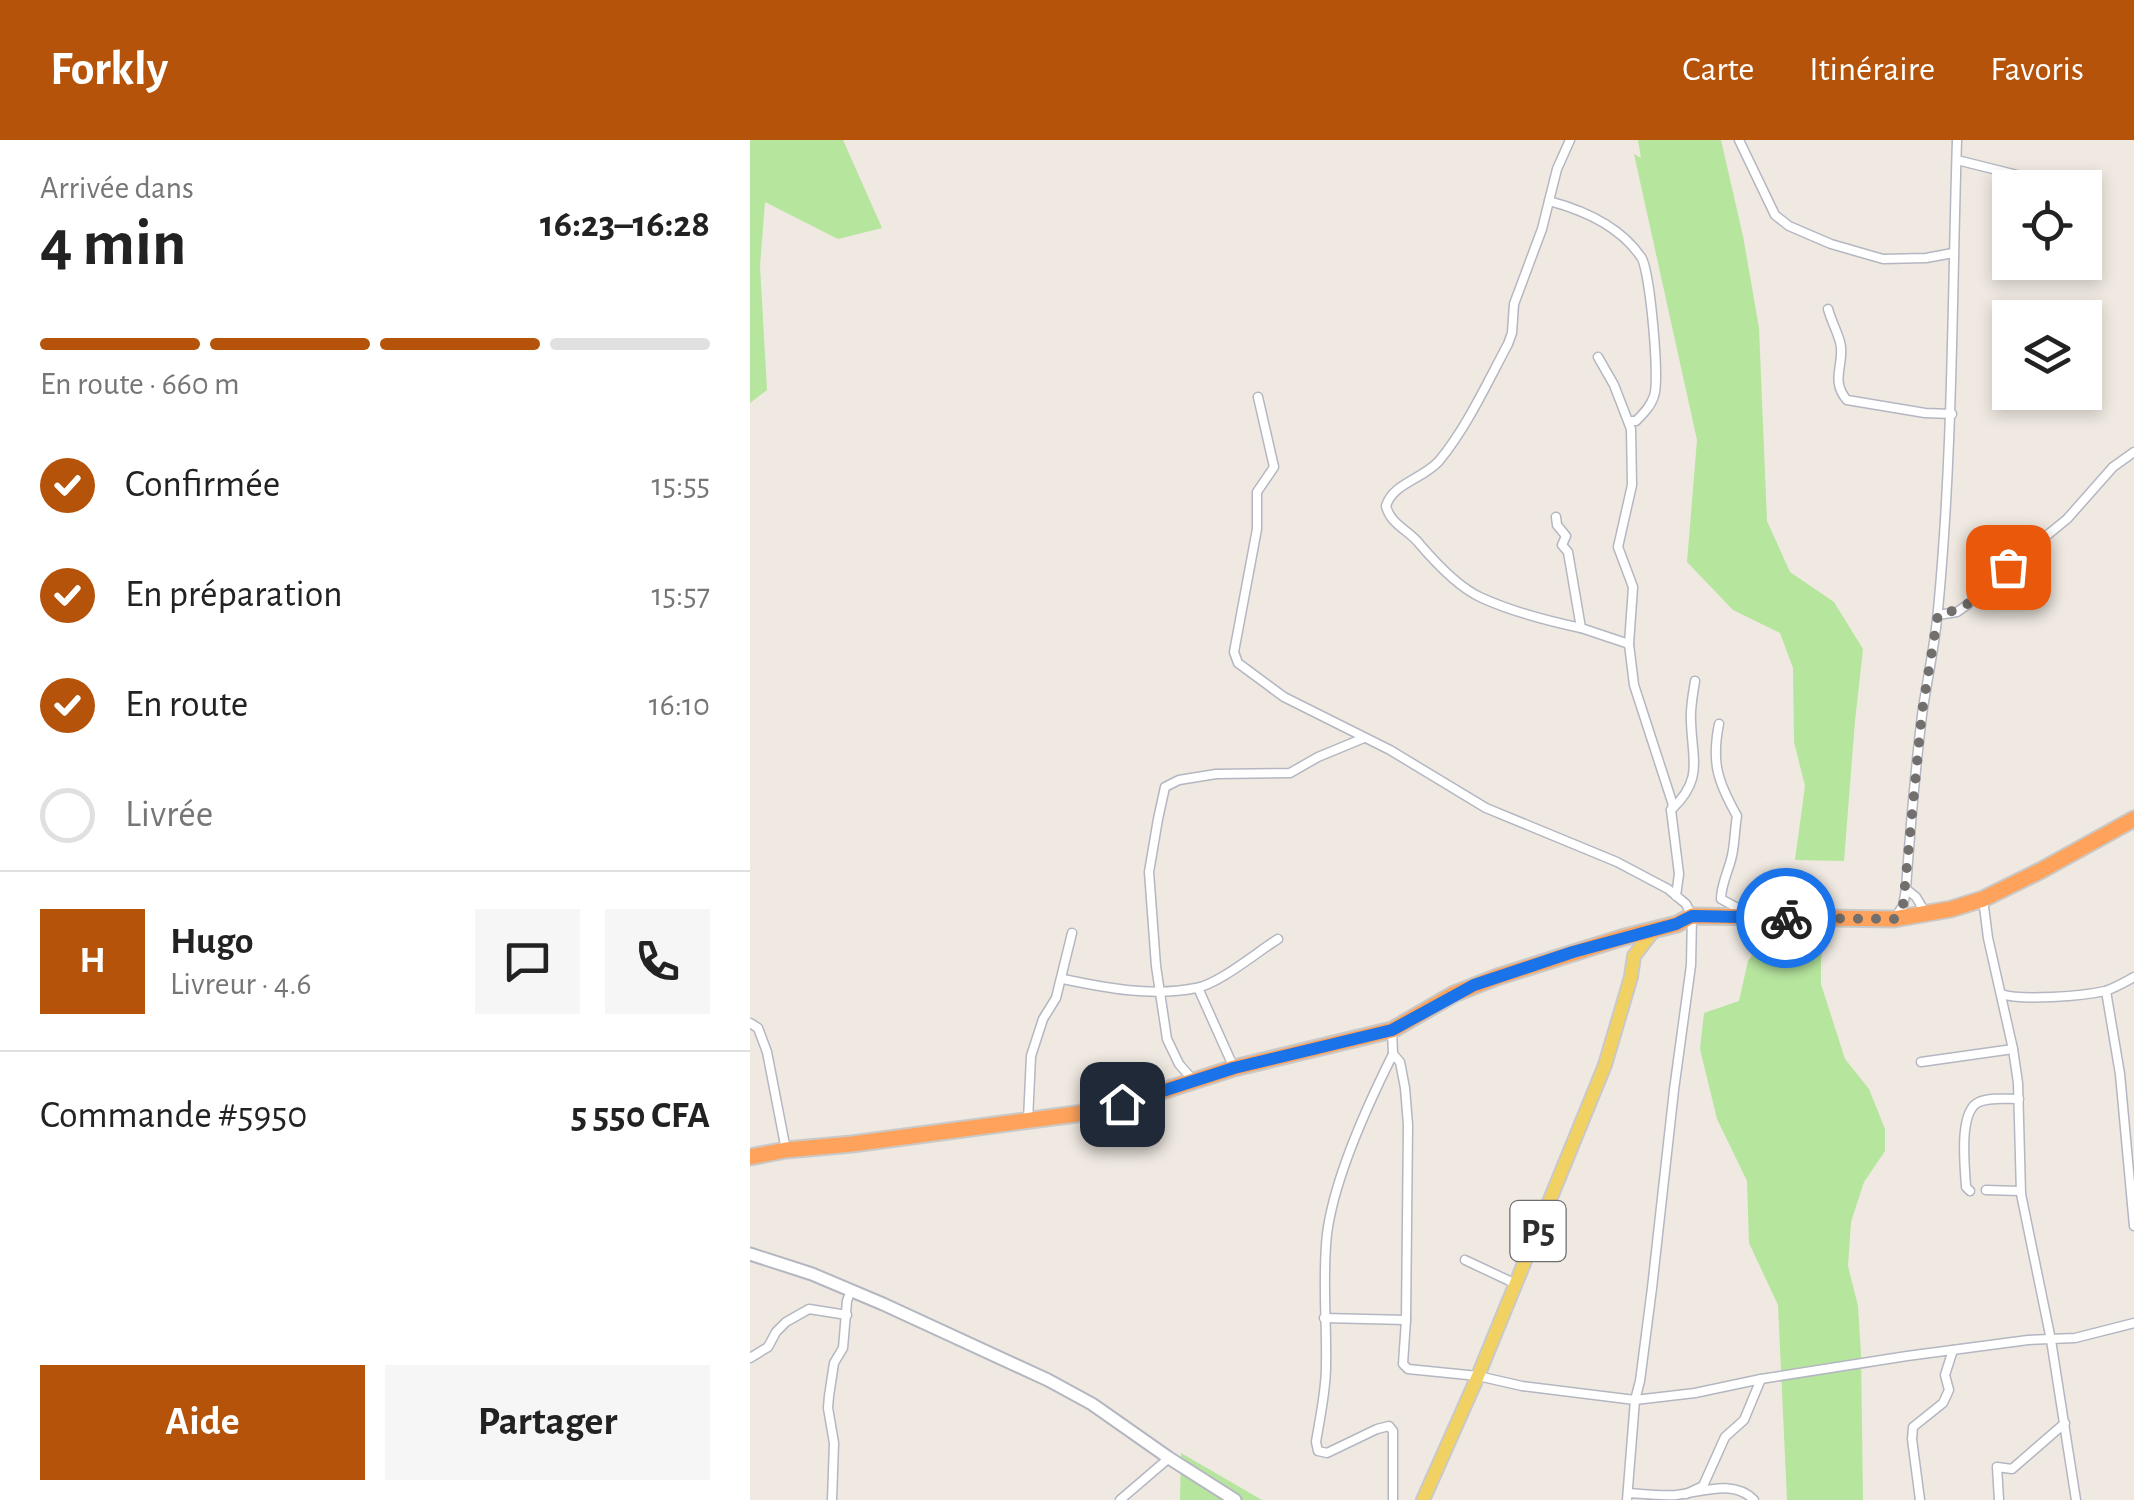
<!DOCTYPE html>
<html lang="fr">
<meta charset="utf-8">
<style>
:root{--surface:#fff;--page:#f6f6f6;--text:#222;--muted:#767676;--line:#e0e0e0;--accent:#b45309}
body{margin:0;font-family:"Alegreya Sans",sans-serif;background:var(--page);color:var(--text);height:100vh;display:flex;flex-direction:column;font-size:38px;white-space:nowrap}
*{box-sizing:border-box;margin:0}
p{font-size:32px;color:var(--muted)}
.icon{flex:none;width:55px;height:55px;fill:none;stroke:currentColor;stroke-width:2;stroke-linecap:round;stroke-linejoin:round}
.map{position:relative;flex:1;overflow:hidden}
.side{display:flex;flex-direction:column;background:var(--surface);width:750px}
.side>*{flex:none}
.tools{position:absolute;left:1242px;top:30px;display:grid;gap:20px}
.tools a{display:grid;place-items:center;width:110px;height:110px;border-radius:0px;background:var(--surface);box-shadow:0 5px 15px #0003;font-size:50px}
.pin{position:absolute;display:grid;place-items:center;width:85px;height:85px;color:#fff;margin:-42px;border-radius:20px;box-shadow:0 5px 15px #0006}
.courier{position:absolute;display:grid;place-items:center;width:100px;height:100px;margin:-50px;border:8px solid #1a73e8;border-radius:50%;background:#fff;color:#222;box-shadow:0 2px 12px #0007}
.overview em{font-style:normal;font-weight:600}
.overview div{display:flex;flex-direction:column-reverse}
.overview{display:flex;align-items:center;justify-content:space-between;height:170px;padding:0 40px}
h1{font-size:65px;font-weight:600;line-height:75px}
.bar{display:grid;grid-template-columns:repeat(4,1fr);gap:15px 10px;align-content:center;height:120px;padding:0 40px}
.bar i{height:12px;border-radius:8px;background:var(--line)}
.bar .on{background:var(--accent)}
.bar p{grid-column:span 4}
.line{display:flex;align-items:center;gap:25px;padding:0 40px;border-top:2px solid var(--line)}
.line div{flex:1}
.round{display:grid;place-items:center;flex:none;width:105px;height:105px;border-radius:0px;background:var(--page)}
ol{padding:0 40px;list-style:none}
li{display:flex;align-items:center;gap:30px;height:110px}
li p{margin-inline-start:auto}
li .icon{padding:10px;border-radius:50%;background:var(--accent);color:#fff;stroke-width:4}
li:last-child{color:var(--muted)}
li i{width:55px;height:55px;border:5px solid var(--line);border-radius:50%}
.action{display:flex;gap:20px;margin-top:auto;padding:20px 40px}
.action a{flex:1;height:115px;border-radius:0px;background:var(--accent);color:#fff;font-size:40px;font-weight:600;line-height:115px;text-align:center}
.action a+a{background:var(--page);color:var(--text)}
header{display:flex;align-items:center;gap:60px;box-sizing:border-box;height:140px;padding:0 50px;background:var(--accent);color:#fff}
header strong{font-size:48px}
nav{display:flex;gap:55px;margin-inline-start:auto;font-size:35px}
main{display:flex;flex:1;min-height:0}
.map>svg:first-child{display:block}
.green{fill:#b6e59e}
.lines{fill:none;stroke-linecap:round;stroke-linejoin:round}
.street-casing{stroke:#b4b7c1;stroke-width:11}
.secondary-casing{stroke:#b4b7c1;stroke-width:15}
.primary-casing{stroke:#c9c9c9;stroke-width:16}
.highway-casing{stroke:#c9c9c9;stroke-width:19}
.street{stroke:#fff;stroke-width:8}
.secondary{stroke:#fff;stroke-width:11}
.primary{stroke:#f2d163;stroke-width:12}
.highway{stroke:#ffa35c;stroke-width:15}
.done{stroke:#726f6d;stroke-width:10;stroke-dasharray:0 18}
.route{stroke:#1a73e8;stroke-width:12}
.labels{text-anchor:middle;stroke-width:8;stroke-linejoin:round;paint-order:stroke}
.shield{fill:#fff;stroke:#6d6d6d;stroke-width:2.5}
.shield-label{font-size:35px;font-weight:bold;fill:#2e2e2e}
</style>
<header>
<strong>Forkly</strong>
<nav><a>Carte</a><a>Itinéraire</a><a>Favoris</a></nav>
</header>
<main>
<section class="side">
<div class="overview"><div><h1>4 min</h1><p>Arrivée dans</p></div><em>16:23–16:28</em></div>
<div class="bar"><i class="on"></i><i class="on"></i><i class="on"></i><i></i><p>En route · 660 m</p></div>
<ol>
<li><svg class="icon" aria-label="check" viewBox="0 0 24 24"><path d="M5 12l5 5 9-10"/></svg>Confirmée<p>15:55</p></li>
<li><svg class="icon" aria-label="check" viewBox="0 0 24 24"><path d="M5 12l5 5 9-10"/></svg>En préparation<p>15:57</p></li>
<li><svg class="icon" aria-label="check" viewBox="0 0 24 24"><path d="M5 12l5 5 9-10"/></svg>En route<p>16:10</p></li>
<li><i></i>Livrée</li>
</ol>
<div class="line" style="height:180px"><b class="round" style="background:var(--accent);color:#fff">H</b><div><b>Hugo</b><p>Livreur · 4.6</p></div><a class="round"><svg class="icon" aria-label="chat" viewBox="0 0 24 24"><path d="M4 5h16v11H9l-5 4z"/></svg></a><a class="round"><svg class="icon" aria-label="phone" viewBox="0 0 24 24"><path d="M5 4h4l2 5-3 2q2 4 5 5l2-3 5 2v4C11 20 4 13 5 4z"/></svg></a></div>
<div class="line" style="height:130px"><div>Commande #5950</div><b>5 550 CFA</b></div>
<div class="action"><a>Aide</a><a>Partager</a></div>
</section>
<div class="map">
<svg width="1384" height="1360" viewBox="0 0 1384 1360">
<rect width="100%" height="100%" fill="#efe9e1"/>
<g class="green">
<polygon points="0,0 93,0 132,88 88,99 15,62 10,126 17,250 0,263"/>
<polygon points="888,0 971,0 993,96 1009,188 1017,381 1040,432 1084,462 1113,509 1105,581 1094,721 1045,720 1055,646 1044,602 1043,528 1030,493 983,470 937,422 947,300 884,14 891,18"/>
<polygon points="1016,796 1075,797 1071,819 1071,844 1095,919 1119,949 1135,989 1135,1011 1114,1042 1101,1082 1098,1126 1108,1166 1111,1214 1113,1360 1037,1360 1028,1165 999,1103 997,1041 967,979 950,909 954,873 989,861 998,821"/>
<polygon points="431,1313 512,1360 430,1360"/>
</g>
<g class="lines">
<g class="street-casing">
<g id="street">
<path d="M 820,0 L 807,29 L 792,89 L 764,164 L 762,193 L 758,204 C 737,243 717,287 689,321 C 673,339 643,343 636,366 C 640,383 656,389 667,401 C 683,420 709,448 732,458 C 763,472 798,481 831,488"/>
<polyline points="989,0 1025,75 1039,86 1081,104 1133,119 1176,118 1203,113"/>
<polyline points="1207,20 1271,36 1284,48"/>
<path d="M 799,61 C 833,70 870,86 891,117 C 900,129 910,241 904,256 C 901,266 893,274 886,281 L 880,281"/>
<path d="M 1078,169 C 1081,180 1087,191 1090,202 C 1096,222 1079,240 1097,260 L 1175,273 L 1202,274"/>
<polyline points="848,217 864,245 881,289 882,345 868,407 883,447 879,504 884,545 923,665 921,670"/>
<polyline points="508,257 524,327 507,352 507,389 484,512 488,523 534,557 640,610 736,668 867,722 918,749 936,764 942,776 941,825 924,950 902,1148 890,1241 885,1260 877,1360"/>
<polyline points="806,377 807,385 816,396 812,405 818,412 831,488 879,504"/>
<polyline points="1188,475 1207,472 1217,465 1258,427 1317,379 1363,327 1384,312"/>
<path d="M 969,584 C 961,623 968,642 987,676 C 985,687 985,698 983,710 C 981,727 971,742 971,759 L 999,774"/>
<polyline points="1156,749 1166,757 1175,772"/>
<path d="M 926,756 L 929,734 L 921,670 C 954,639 942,620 941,581 C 940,568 943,554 945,541"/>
<polyline points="1233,759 1238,798 1263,909 1268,943 1271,1054 1301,1200 1326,1360"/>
<path d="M 1146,776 L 1153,766 L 1156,749 C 1160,691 1165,633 1172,575 C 1177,540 1185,505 1188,470 C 1203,313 1202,157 1207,0"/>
<path d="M 313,839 C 356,848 402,857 446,848 C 469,844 507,812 528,799"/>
<polyline points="448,848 484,928"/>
<polyline points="1356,851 1370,934 1384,1086"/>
<path d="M 1251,854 C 1271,861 1333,856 1355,851 C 1365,848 1375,842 1384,837"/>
<polyline points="0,883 8,888 17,912 36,1010"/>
<polyline points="642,890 643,914 650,922 655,948 658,985 656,1180 653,1224 658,1229 728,1236 772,1246 885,1260 945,1253 1011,1239 1157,1216 1278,1200 1325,1198 1384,1183"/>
<polyline points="1171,922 1263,909"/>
<polyline points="443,940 429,924 417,899 406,826 399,732 408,679 415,647 429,640 466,634 540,633 568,617 614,598"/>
<polyline points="278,980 281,916 293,879 306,858 322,793"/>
<polyline points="1236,1050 1270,1051"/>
<path d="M 1220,1051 L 1216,1047 C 1215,1027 1208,971 1229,962 C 1241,957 1256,959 1269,959"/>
<polyline points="715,1120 766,1144"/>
<polyline points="574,1178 656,1180"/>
<polyline points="0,1218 18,1207 26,1192 36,1182 59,1169 97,1175"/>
<path d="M 878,1353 C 894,1354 910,1356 926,1355 C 953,1352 983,1339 1004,1360"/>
<polyline points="936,1354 953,1346 975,1297 994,1280 1011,1239"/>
<polyline points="82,1360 84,1303 78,1268 79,1256 84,1223 93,1208 97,1161 101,1150"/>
<polyline points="370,1360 419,1318"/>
<path d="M 643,1360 L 643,1291 L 639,1286 L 627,1289 L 577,1313 L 568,1311 L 566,1302 C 570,1277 576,1251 576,1226 C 577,1182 572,1138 577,1094 C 584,1039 618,964 643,914"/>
<polyline points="1170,1360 1162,1299 1163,1287 1193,1263 1199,1250 1195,1235 1203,1210"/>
<polyline points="1249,1360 1247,1327 1262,1329 1315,1283"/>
</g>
</g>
<g class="secondary-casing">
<polyline id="secondary" points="0,1114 62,1134 133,1164 298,1240 342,1264 419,1318 485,1360"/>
</g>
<g class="primary-casing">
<polyline id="primary" points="673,1360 728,1236 855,925 881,837 884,816 904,790"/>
</g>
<g class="highway-casing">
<polyline id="highway" points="0,1017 36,1010 102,1004 326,974 372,964 484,928 642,890 704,854 747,837 871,798 927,784 942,776 1144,779 1201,769 1233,759 1290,731 1384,679"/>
</g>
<use href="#street" class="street"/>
<use href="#secondary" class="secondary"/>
<use href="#primary" class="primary"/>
<use href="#highway" class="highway"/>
</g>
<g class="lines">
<polyline class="done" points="1036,778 1144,779 1153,766 1172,572 1188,474 1212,469 1258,427"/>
<polyline class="route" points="372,964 484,928 642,890 724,845 823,812 926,784 942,776 1036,778"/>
</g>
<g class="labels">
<rect class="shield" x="760.5" y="1061" width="55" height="60" rx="8"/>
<g class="shield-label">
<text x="788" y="1103">P5</text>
</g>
</g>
</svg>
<div class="tools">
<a><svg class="icon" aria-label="locate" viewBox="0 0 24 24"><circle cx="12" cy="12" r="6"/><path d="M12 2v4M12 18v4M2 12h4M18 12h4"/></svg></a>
<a><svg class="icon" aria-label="layers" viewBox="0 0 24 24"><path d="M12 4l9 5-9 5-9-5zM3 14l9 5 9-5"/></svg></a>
</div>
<div class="pin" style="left:1258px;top:427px;background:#ea580c"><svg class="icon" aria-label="bag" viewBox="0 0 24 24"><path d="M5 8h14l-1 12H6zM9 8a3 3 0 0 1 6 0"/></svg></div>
<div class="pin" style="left:372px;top:964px;background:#1f2937"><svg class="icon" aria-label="home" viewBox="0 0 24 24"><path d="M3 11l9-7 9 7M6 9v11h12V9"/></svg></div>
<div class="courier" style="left:1036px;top:778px"><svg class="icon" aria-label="bike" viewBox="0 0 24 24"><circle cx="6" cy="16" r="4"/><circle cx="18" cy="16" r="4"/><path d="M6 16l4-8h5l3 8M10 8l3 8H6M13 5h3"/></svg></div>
</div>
</main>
